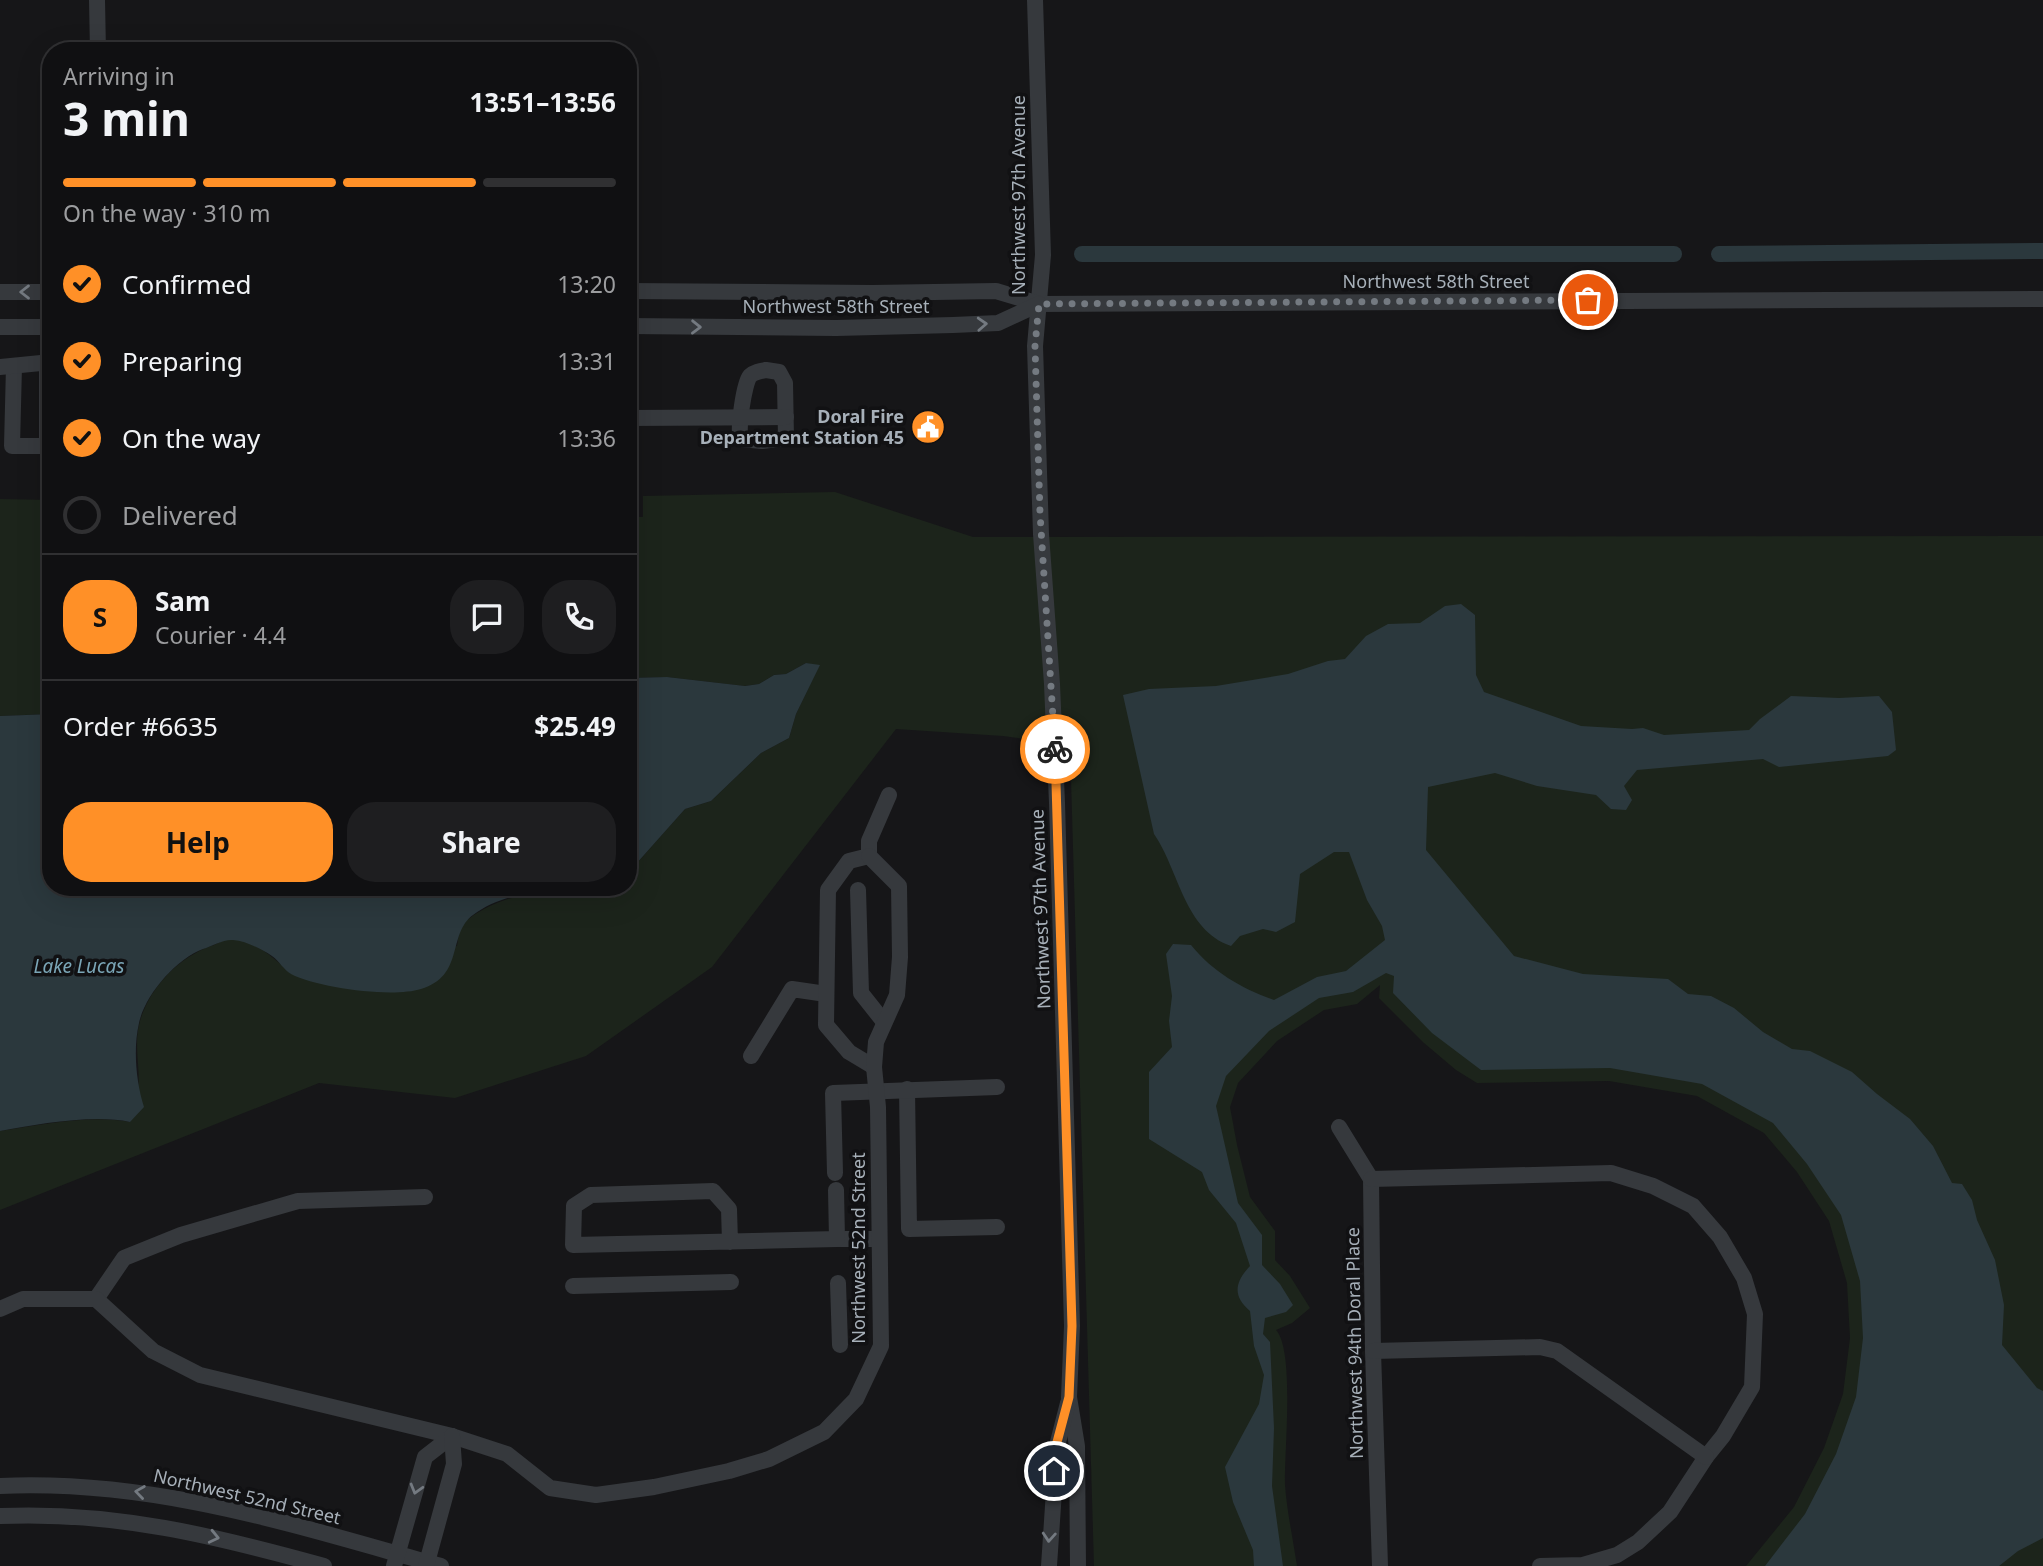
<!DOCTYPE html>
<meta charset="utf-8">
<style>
:root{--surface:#101012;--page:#1e1e20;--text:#f1f3f6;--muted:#9c9d9f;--line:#303032;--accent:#ff9027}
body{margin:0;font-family:"Noto Sans",sans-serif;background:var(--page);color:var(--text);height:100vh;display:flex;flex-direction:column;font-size:26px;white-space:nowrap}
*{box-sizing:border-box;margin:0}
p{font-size:23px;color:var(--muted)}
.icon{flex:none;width:38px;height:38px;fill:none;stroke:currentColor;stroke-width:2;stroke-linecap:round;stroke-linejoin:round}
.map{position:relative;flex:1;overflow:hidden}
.side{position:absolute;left:42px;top:42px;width:595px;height:854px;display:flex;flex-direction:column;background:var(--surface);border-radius:28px;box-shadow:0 7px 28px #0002,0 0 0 2px var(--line)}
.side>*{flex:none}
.pin{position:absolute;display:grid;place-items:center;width:60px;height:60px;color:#fff;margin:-30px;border:4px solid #fff;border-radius:50%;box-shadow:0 2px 7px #0007}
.courier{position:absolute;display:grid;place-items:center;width:70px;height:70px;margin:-35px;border:5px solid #ff9027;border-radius:50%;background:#fff;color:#222;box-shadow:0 2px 9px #0007}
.summary em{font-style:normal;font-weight:700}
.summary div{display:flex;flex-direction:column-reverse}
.summary{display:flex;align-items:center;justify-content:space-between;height:119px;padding:0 21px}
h1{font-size:46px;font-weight:700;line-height:52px}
.bar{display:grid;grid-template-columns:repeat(4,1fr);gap:10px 7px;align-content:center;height:84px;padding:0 21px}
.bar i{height:9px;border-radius:5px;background:var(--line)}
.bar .current{background:var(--accent)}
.bar p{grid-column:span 4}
.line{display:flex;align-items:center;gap:18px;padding:0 21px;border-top:2px solid var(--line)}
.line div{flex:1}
.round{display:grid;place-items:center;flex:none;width:74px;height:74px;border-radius:28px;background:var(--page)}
ol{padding:0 21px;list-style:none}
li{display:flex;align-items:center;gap:21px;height:77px}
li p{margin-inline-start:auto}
li .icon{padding:7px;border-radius:50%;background:var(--accent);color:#111;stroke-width:4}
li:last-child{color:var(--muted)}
li i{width:38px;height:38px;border:4px solid var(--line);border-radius:50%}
.cta{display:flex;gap:14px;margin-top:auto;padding:14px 21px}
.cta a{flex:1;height:80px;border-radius:28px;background:var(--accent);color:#111;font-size:28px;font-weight:700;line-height:80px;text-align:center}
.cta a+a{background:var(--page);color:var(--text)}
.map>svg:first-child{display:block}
.green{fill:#1c241b}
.water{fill:#2b383d}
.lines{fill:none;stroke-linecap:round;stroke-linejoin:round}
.canal{stroke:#2b383d;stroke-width:16}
.minor{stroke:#36393d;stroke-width:16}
.oneway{stroke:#747a81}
.done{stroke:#747a81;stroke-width:7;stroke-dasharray:0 12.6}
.route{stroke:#ff9027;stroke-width:9}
.labels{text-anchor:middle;stroke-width:7;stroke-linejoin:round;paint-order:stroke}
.street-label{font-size:18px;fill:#a7b0b9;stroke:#111113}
.poi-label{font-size:18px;font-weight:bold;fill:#a7b0b9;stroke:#111113;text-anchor:end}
.water-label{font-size:19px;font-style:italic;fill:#7ba6b7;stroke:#111113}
</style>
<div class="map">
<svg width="2043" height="1566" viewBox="0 0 2043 1566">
<rect width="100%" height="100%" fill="#161618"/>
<g class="green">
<path d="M 835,492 L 973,537 L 2043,536 L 2043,1566 L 1746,1566 L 1794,1507 L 1824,1448 L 1843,1394 L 1850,1338 L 1847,1283 L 1829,1221 L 1797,1172 L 1764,1133 L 1697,1096 L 1609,1081 L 1477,1083 L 1456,1070 L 1424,1043 L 1379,998 L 1380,985 L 1357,1004 L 1324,1010 L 1277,1041 L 1238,1083 L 1230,1107 L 1237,1145 L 1250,1197 L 1275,1231 L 1275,1260 L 1290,1276 L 1310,1308 L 1292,1323 L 1276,1330 C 1295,1351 1284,1453 1285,1485 C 1287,1512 1293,1539 1297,1566 L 1094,1566 L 1070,745 L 1003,736 L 896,729 L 712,967 L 586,1056 L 455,1098 L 319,1083 L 0,1210 L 0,1131 C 40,1125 92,1114 130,1122 C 133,1112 137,1101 138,1091 C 141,1068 133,1044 140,1021 C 150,987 178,958 211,946 C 217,944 225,939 231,939 C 255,940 275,959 291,974 L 457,946 C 458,942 458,935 460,930 C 464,920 475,914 484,909 C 529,886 579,887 628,887 L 628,873 L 685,809 L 711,801 L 761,753 L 789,738 L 796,714 L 819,666 L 806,663 L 786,674 L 774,675 L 759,684 L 744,686 L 667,677 L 628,678 L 628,517 L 643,517 L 643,496 Z"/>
<polygon points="0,499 51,500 51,714 0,716"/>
</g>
<g class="water">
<path d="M 1461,604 L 1475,615 L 1476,675 L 1484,692 L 1581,726 L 1632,729 L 1643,728 L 1664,735 L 1749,730 L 1760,719 L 1791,696 L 1839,698 L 1879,696 L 1892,712 L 1896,750 L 1888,756 L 1779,767 L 1763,759 L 1637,770 L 1624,786 L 1632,800 L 1626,810 L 1611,809 L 1596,795 L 1537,786 L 1495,773 L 1428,787 L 1426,850 L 1514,956 L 1583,974 L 1668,979 L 1688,994 L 1711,996 L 1734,1008 L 1763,1032 L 1792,1049 L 1810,1051 L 1852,1072 L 1877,1094 L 1910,1119 L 1933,1146 L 1952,1183 L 1962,1184 L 1972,1200 L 1977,1220 L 1995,1260 L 2004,1305 L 2002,1345 L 2037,1388 L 2043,1391 L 2043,1538 L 2018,1551 L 1999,1566 L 1765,1566 L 1805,1514 L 1836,1454 L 1856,1397 L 1863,1338 L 1860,1281 L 1841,1215 L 1807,1164 L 1773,1123 L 1702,1084 L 1610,1068 L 1481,1070 L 1432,1033 L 1393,993 L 1394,976 L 1386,973 L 1353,992 L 1319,998 L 1269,1031 L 1226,1076 L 1216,1106 L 1238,1203 L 1262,1235 L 1262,1265 L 1280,1284 L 1293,1305 L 1286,1312 L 1265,1318 L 1263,1334 L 1270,1342 L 1274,1428 L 1272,1486 L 1283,1566 L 1254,1566 L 1253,1550 L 1233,1502 L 1225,1467 L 1259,1404 L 1264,1375 L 1254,1346 L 1250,1311 C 1232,1296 1235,1282 1250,1266 L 1236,1223 L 1209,1190 L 1202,1172 L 1149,1139 L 1149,1072 L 1172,1047 L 1169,1021 L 1172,996 L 1166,954 L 1173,944 L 1191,945 C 1214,973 1241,988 1274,1000 L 1317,977 L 1346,971 L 1385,940 L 1382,926 L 1367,900 L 1349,852 L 1334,852 L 1300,874 L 1295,922 L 1276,932 L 1263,929 L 1240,936 L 1231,946 C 1184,930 1179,870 1154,834 L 1123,695 L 1149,689 L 1216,686 L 1288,674 L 1328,661 L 1345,659 L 1366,636 L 1388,624 L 1420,623 L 1445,606 Z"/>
<polygon points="806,663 820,665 796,714 789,738 761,753 711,801 685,809 628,873 628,678 667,677 745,686 759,684 774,675 786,674"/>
<path d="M 51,714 L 51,887 L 580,887 C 543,891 504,892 473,915 C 447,934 465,976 421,989 C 392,998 318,988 291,974 C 284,970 279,961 272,956 C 261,949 246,941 233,940 C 224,939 212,946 203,949 C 176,959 145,995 139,1023 C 133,1049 136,1082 144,1107 L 130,1122 C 94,1114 38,1124 0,1131 L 0,716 Z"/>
</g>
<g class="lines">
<g class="canal">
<polyline points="1082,254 1674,254"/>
<polyline points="1719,254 2043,251"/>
</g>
<g class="minor">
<polyline points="97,0 98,51"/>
<polyline points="1035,0 1043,255 1035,346 1041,534 1052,684 1057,803 1072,1326 1069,1397 1077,1446 1078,1566"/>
<polyline points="458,50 458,51"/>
<polyline points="628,291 872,293 996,291 1039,304 2043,299"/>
<polyline points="0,292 51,292"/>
<polyline points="628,326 836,328 953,325 998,323 1039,304"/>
<polyline points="0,327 51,327"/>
<polyline points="14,366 12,446 47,446 47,362"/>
<polyline points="0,367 51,362"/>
<path d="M 766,370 L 779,372 L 785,383 L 786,438 L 762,441 L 741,439 C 737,431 744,383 750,376 C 754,372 760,371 766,370 Z"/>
<polyline points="628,418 786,417"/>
<polyline points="858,890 861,993 884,1022"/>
<polyline points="751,1056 792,989 826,994"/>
<polyline points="874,1067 849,1052 826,1025 828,890 849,861 869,856 869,841 889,795"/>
<polyline points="907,1089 909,1229 997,1227"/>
<polyline points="1339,1127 1371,1179 1373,1351 1380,1566"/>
<polyline points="835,1173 833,1093 997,1087"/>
<polyline points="1371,1179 1611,1173 1653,1186 1693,1206 1720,1237 1744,1278 1755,1314 1752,1387 1723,1436 1706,1457 1670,1512 1638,1542 1617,1555 1583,1565 1540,1566"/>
<polyline points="837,1239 879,1239"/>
<polyline points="730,1242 729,1209 713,1191 591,1195 574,1206 573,1245 837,1239 836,1190"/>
<polyline points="838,1283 840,1345"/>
<polyline points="573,1286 731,1282"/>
<polyline points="96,1299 124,1258 181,1235 298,1201 425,1197"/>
<polyline points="0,1309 23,1299 96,1299 153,1351 200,1375 452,1436 507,1454 550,1488 596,1495 654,1487 729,1471 769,1459 824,1432 856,1399 881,1346 878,1107 874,1067 876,1042 897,995 900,957 899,886 869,856"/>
<polyline points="1373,1351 1540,1347 1557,1351 1706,1457"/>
<path d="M 0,1486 C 155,1479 293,1525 441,1566"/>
<path d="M 0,1516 C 114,1511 216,1536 324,1566"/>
<polyline points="394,1566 425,1457 452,1436"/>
<polyline points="426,1566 454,1464 452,1436"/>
<polyline points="1049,1566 1057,1446 1068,1403"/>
</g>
</g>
<defs><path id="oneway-chevron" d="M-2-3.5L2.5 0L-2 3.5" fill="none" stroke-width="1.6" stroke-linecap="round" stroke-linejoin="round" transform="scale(1.75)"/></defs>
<g class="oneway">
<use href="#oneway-chevron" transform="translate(25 292) rotate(180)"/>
<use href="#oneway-chevron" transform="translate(982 324) rotate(-3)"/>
<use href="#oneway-chevron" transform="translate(696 327) rotate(1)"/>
<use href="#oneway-chevron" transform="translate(416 1489) rotate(106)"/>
<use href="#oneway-chevron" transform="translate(140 1492) rotate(-172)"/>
<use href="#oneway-chevron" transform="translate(214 1537) rotate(13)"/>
<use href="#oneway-chevron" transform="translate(1049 1537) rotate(94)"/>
</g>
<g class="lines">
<polyline class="done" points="1055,749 1040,513 1035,346 1039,304 1588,300"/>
<polyline class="route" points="1054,1471 1056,1446 1069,1397 1072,1326 1055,749"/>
</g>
<defs>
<g id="civic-disc" transform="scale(1.75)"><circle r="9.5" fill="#ff9027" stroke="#111113"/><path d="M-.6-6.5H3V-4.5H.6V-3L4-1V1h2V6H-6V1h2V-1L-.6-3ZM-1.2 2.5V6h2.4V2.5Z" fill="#fff"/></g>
</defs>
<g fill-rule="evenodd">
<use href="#civic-disc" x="928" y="427"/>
</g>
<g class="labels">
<g class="street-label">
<text transform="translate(1019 195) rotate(-90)" y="6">Northwest 97th Avenue</text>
<text x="1436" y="288">Northwest 58th Street</text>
<text x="836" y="313">Northwest 58th Street</text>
<text transform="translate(1041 909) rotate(-92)" y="6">Northwest 97th Avenue</text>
<text transform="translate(859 1248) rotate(-90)" y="6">Northwest 52nd Street</text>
<text transform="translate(1355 1343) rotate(-91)" y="6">Northwest 94th Doral Place</text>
<text transform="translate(247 1497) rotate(13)" y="6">Northwest 52nd Street</text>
</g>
<g class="poi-label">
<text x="904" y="423">Doral Fire<tspan x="904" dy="21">Department Station 45</tspan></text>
</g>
<g class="water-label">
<text x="79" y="973">Lake Lucas</text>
</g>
</g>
</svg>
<div class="pin" style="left:1588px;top:300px;background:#ea580c"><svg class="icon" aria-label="bag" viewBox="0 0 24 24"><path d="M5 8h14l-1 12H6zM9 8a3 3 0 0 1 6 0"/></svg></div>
<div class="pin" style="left:1054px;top:1471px;background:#1f2937"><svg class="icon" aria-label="home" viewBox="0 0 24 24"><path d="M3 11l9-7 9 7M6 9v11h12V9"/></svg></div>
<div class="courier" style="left:1055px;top:749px"><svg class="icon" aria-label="bike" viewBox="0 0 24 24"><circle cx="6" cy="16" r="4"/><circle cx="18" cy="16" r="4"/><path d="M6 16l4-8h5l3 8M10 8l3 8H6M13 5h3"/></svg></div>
<section class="side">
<div class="summary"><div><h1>3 min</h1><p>Arriving in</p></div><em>13:51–13:56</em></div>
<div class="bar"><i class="current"></i><i class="current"></i><i class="current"></i><i></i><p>On the way · 310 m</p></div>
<ol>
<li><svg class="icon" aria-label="check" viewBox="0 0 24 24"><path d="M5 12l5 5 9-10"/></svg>Confirmed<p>13:20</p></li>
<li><svg class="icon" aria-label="check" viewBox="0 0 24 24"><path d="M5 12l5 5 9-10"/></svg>Preparing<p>13:31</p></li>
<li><svg class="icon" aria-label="check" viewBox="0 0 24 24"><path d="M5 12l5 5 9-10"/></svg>On the way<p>13:36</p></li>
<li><i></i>Delivered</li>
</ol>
<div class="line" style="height:126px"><b class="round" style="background:var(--accent);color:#111">S</b><div><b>Sam</b><p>Courier · 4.4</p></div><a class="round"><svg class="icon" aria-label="chat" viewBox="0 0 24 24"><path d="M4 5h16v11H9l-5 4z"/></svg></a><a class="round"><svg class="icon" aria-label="phone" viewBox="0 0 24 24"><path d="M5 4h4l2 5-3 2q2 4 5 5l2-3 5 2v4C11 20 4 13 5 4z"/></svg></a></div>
<div class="line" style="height:91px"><div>Order #6635</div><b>$25.49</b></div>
<div class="cta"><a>Help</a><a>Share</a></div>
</section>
</div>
